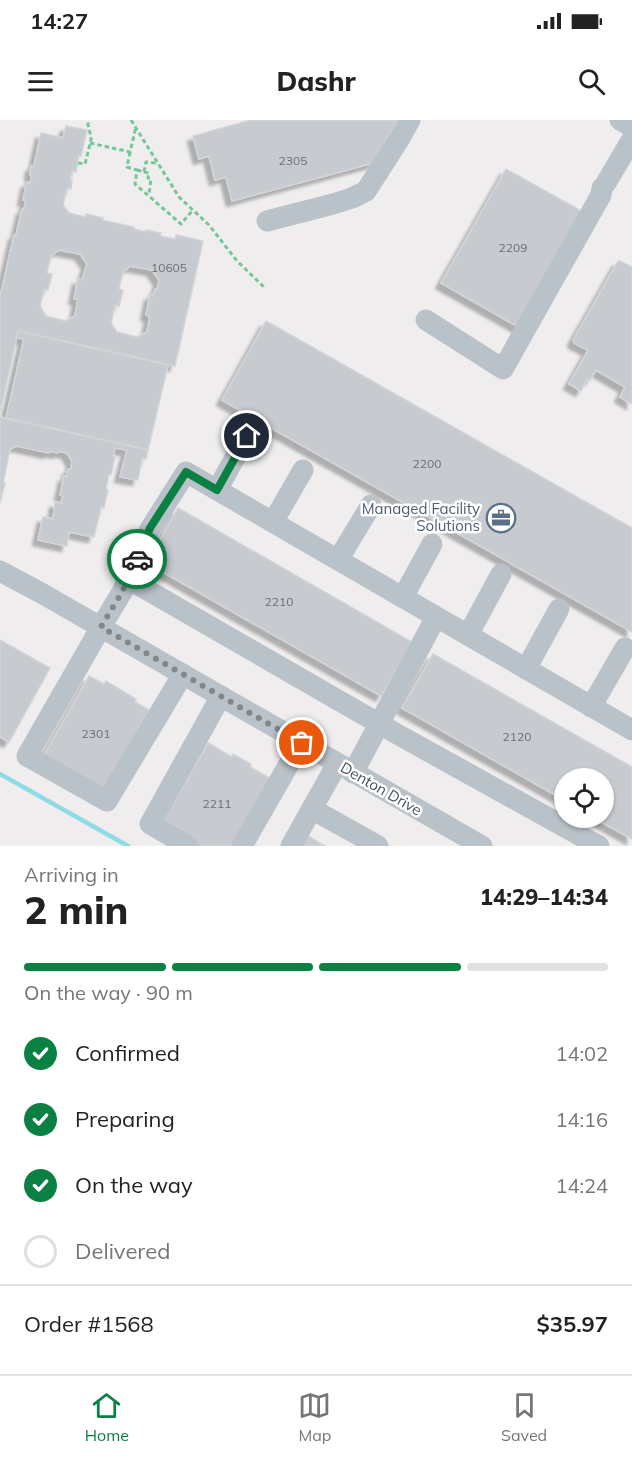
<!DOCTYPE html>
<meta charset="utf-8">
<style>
:root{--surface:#fff;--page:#f2f2f2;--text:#222;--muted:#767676;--line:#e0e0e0;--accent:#0b8043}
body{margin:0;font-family:Mulish,sans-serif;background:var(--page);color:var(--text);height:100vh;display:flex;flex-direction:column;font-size:22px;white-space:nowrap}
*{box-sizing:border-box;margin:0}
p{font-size:20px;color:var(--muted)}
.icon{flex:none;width:33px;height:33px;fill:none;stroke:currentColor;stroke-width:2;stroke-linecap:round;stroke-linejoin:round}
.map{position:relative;height:726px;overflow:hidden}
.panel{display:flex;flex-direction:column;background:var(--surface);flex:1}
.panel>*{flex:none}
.tools{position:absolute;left:554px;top:648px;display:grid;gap:12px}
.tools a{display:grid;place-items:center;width:60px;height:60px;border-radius:50%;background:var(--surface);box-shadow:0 2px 4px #0004;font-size:30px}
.pin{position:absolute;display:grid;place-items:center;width:51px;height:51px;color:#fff;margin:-26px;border:3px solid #fff;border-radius:50%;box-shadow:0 2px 6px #0007}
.courier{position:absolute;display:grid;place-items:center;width:60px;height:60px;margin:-30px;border:4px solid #0b8043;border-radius:50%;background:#fff;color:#222;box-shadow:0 2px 8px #0007}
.headline em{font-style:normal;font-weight:800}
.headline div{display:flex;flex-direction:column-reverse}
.headline{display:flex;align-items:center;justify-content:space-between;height:102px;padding:0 24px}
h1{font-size:39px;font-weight:800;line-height:45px}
.bar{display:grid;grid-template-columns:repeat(4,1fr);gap:9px 6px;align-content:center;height:72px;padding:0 24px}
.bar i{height:8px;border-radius:4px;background:var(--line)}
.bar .on{background:var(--accent)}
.bar p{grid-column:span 4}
.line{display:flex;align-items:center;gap:15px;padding:0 24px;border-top:2px solid var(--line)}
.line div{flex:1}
ol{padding:0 24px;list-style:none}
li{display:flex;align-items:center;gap:18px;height:66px}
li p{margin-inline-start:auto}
li .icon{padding:6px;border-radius:50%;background:var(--accent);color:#fff;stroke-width:4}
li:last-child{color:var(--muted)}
li i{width:33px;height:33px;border:3px solid var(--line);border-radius:50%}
.status{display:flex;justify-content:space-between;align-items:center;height:42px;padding:0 30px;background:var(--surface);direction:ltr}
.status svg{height:16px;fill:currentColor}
header{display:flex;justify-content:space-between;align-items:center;height:78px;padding:0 24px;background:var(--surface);font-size:27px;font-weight:800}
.tab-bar{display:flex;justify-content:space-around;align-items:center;height:84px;border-top:2px solid var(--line);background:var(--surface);font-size:16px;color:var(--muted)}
.tab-bar a{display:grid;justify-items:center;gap:3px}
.tab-bar .on{color:var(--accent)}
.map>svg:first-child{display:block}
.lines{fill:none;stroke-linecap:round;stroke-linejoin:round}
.stream{stroke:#8ddbe5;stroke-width:4.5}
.building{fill:#c7cacf;stroke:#d1d4d8;stroke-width:1.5;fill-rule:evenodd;filter:url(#shadow)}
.path{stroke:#77c698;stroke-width:3;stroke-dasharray:4.5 3;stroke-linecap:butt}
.minor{stroke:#b9c2c9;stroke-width:21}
.done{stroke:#81888d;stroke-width:6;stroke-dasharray:0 10.8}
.route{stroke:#0b8043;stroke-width:8}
.labels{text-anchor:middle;stroke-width:5;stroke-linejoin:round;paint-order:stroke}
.number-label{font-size:12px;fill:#667076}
.service-label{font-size:15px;fill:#4e5e75;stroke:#fff;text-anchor:end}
.street-label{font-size:15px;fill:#465259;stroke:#fff}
</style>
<div class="status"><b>14:27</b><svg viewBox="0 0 49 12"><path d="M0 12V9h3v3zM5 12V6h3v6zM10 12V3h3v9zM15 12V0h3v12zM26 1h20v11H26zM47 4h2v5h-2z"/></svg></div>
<header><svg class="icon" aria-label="menu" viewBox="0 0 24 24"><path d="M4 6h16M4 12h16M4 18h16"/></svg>Dashr<svg class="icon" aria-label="search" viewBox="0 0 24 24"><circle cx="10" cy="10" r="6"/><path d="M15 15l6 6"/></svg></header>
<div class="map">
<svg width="632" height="726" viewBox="0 0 632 726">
<defs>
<filter id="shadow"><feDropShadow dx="-5.5" dy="5.5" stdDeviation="1.5" flood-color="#0004"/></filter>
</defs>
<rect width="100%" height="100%" fill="#efeded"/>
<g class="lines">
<polyline class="stream" points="0,654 128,726"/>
</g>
<g class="building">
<polygon points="251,0 398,0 373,43 232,81 226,57 215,60 209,36 199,39 193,16"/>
<path d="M 66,6 L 87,10 L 81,36 L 79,35 L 76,52 L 72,51 L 70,60 L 72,60 L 71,69 L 67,68 L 63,85 L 69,93 L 85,97 L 86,94 L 103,98 L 102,100 L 134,107 L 134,109 L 146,112 L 146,110 L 161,113 L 160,116 L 175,119 L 176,115 L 203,121 L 175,246 L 18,211 L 0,293 L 0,177 L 14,115 L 16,115 L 22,89 L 24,90 L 26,80 L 23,80 L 27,62 L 30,63 L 32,56 L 30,55 L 31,46 L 34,46 L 41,13 L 63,18 ZM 59,130 L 80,134 L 87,144 L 82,160 L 78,159 L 74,179 L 78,179 L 75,196 L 65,201 L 46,196 L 40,186 L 44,169 L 48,170 L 52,154 L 47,153 L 51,136 ZM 130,146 L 152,150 L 159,160 L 157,170 L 155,169 L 153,176 L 150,175 L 146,195 L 150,196 L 147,212 L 137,217 L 117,212 L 111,203 L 115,185 L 119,186 L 123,170 L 119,169 L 123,152 Z"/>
<polygon points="506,49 585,93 520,208 441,163"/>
<polygon points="618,141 620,141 632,147 632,284 620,277 625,267 596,250 590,260 587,259 581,271 569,264 588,230 574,223 573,220"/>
<polygon points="266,201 632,408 632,512 222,280"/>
<polygon points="18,211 168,245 148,330 6,298 24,219 16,217"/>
<polygon points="0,297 148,330 146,339 142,338 138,360 120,357 127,330 115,328 113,336 115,337 111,355 109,354 106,369 108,370 104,388 101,387 94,417 69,412 67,426 38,420 43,397 53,399 55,382 61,383 63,376 60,375 64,356 67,357 68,349 71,349 72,341 67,333 59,331 58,333 50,331 49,333 17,326 10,329 3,363 5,363 0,383"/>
<polygon points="178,388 412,522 381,576 147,443"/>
<polygon points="0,520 50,548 9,622 0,617"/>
<polygon points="433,534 632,647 632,719 594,698 603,698 603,658 564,658 564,680 402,588"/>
<polygon points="89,556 104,564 106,561 136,579 135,582 149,590 102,673 42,639"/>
<polygon points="208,623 232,637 233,634 251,644 250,647 273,660 236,726 194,726 160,707"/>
<polygon points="308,716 325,726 302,726"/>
</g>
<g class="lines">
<g class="path">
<polyline points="131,0 179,77 209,105 237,141 265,168"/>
<polyline points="90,23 130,32 136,7"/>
<polyline points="130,32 127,47 137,50 135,64 181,104 192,91"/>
<polyline points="78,43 85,44 91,20 91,17 87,0"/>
<polyline points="137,50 144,52 146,42 155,43 156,39"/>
<polyline points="144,52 149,53 148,58 151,59 149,75"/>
</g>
<g class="minor">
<polyline points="620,0 632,7"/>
<polyline points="606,63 632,19"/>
<polyline points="267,101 333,84 352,78 366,71 400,18 410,0"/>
<polyline points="426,200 503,249 601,75 602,68"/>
<polyline points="217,370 247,316"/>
<polyline points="273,402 303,350"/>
<polyline points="338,440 371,385"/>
<polyline points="0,451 43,474 482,726"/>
<polyline points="128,459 397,614 599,726"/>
<polyline points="403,477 432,424"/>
<polyline points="468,515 501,454"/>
<polyline points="526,549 559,489"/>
<polyline points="183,554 107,681 27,636 101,507 122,472 150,409 186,352 632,610"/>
<polyline points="591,587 625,528"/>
<polyline points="353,653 436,497"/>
<polyline points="312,689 378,726"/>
<polyline points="188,726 150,704 221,576"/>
<polyline points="242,726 301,623"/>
<polyline points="291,726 337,644"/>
</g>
</g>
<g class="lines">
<polyline class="done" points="137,439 122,472 101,507 302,623"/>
<polyline class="route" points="137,439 150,408 186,352 217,370 247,316"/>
</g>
<defs>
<g id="office-ring" transform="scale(1.5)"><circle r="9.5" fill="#fff" stroke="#5c6f8a" stroke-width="1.5"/><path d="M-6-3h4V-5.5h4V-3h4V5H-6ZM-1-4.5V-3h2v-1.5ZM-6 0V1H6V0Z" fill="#5c6f8a"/></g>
</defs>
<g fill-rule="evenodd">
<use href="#office-ring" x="501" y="398"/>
</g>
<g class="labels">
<g class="number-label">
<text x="293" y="45">2305</text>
<text x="513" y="132">2209</text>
<text x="169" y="152">10605</text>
<text x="427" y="348">2200</text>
<text x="279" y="486">2210</text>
<text x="96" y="618">2301</text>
<text x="517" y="621">2120</text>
<text x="217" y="688">2211</text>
</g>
<g class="service-label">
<text x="480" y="394">Managed Facility<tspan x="480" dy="17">Solutions</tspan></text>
</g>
<g class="street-label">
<text transform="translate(381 669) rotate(30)" y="5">Denton Drive</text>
</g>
</g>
</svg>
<div class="tools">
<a><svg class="icon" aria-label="locate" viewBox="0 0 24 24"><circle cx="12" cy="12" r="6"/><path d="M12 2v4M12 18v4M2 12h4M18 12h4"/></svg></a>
</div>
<div class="pin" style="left:302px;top:623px;background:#ea580c"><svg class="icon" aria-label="bag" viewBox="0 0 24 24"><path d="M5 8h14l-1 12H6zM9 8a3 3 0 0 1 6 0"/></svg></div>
<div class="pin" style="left:247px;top:316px;background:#1f2937"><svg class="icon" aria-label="home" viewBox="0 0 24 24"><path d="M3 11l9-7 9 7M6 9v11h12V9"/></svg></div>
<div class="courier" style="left:137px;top:439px"><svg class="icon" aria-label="car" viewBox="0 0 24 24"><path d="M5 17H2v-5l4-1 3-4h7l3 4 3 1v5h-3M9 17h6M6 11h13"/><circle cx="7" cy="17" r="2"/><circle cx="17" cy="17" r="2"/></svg></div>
</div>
<section class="panel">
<div class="headline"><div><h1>2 min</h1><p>Arriving in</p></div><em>14:29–14:34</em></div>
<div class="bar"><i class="on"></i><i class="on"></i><i class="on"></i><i></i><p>On the way · 90 m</p></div>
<ol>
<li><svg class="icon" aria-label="check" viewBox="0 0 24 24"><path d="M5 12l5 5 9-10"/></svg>Confirmed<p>14:02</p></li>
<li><svg class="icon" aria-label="check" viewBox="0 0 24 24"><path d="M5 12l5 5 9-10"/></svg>Preparing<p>14:16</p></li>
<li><svg class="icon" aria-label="check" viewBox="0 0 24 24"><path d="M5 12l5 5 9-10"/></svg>On the way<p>14:24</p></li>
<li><i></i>Delivered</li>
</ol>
<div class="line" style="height:78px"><div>Order #1568</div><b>$35.97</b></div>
</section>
<nav class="tab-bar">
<a class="on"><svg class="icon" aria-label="home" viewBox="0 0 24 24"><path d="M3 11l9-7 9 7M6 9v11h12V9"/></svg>Home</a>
<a><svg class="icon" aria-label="map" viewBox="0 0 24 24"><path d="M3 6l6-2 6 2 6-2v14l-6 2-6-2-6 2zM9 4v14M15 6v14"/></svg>Map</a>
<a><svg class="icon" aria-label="saved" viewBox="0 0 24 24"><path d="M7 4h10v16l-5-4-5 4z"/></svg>Saved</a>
</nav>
